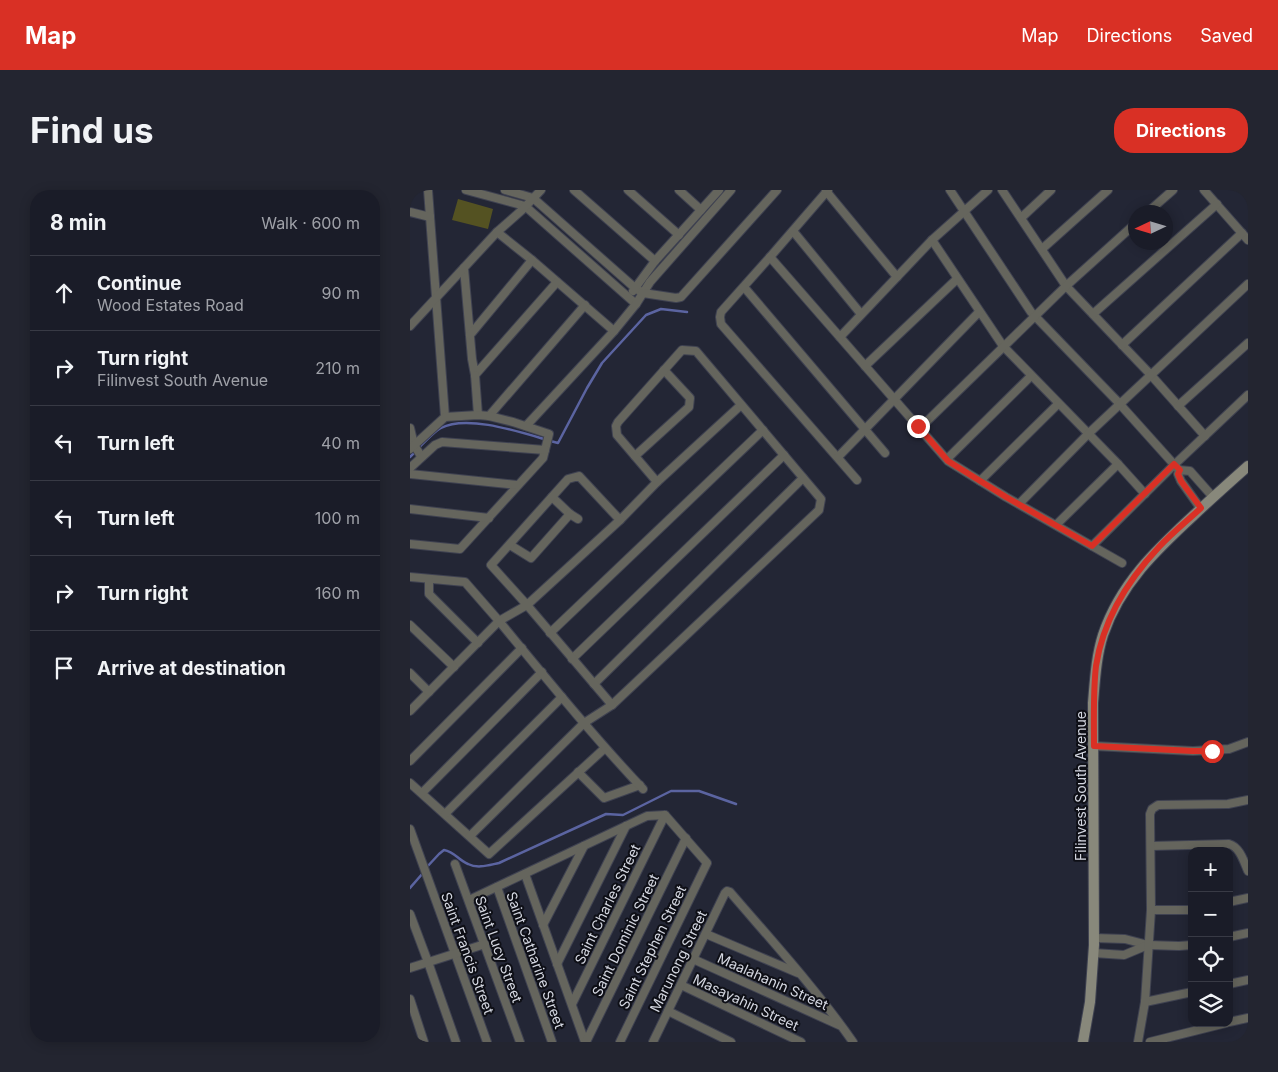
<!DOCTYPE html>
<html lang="en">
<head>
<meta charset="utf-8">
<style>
	body { margin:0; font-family:Inter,sans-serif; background:#232530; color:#f1f3f6 }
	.controls { position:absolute; right:15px; bottom:15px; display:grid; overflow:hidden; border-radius:10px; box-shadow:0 2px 12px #0003 }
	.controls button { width:45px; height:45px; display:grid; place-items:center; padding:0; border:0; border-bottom:1px solid #383a45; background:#1a1c28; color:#f1f3f6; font:25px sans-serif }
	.compass { position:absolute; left:718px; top:15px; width:45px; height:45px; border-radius:50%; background:#1a1c28; box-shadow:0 2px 12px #0003; rotate:266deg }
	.stop { position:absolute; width:15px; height:15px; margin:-11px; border:4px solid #d93025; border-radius:50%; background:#fff }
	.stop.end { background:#d93025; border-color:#fff; box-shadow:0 1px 5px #0008 }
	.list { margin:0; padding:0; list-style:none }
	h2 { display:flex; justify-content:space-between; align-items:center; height:65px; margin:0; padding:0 20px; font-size:21px }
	h2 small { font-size:16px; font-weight:400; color:#9fa1a8 }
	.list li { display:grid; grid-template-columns:32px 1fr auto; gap:15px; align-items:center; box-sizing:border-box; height:75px; padding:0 20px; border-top:1px solid #383a45 }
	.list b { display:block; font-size:19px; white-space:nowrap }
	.list p { margin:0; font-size:16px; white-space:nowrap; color:#9fa1a8 }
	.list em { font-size:16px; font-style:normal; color:#9fa1a8 }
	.icon { flex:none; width:28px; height:28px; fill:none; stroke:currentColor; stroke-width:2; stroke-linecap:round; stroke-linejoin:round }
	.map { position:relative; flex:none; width:838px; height:852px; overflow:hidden; border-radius:20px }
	header { display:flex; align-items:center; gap:30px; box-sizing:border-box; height:70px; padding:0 25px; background:#d93025; color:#fff }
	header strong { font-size:24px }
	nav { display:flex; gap:28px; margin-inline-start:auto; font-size:18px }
	.intro { display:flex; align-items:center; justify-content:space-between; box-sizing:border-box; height:120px; padding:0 30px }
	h1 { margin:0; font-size:35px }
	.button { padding:12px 22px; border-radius:20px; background:#d93025; color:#fff; font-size:18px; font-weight:700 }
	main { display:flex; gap:30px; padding:0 30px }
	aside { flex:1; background:#1a1c28; border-radius:20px; box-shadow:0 2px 12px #0003 }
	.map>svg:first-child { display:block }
</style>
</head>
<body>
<header>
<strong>Map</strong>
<nav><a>Map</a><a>Directions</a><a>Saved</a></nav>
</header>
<div class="intro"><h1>Find us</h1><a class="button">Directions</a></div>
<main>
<aside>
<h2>8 min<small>Walk · 600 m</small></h2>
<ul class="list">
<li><svg class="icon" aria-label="ahead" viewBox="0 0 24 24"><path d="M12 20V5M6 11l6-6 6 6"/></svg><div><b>Continue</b><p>Wood Estates Road</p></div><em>90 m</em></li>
<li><svg class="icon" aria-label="right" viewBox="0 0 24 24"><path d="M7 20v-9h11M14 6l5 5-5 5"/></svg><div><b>Turn right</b><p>Filinvest South Avenue</p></div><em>210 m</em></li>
<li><svg class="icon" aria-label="left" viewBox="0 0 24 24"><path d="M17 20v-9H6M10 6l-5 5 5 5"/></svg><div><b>Turn left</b></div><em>40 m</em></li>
<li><svg class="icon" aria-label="left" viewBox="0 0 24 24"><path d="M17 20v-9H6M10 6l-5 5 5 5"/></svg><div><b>Turn left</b></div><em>100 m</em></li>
<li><svg class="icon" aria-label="right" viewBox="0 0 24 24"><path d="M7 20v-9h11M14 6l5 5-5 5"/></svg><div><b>Turn right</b></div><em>160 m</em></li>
<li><svg class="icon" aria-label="arrive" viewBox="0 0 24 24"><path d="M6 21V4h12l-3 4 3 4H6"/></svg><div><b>Arrive at destination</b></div></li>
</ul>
</aside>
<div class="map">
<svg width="838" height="852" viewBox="0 0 838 852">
	<rect width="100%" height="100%" fill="#232635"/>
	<polygon fill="#545222" points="48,9 83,19 78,39 42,30"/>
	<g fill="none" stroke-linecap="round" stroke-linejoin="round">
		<g stroke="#5b64a1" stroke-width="2.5">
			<path d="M0 267C7 260 23 242 31 238 59 223 118 245 148 253L177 198 192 173 236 125 251 119 277 122"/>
			<path d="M16 678 29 664 34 660C45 662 48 670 58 674 68 679 79 675 89 673L196 624 213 625 261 601H289L326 614"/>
			<polyline points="0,698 13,683"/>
		</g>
		<defs>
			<g id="street">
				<polyline points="18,0 35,227"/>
				<polyline points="56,0 115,16 226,114"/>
				<polyline points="95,0 123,8 225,98 233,103 240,92 321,0"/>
				<polyline points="164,0 245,71"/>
				<polyline points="218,0 269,45"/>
				<polyline points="269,0 291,20"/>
				<polyline points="418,0 360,67 311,122 310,127 311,134 447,290"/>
				<polyline points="540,0 621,122 707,211 769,280"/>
				<polyline points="592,0 656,96 740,184 795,246"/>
				<polyline points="794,0 838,50"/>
				<polyline points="416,1 487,87"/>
				<polyline points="0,22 20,27"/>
				<polyline points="738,22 763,0"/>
				<polyline points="611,28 641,0"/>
				<polyline points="383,41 451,124"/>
				<polyline points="87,42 122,70 204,141 116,236"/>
				<polyline points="522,50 593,156 708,274 735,304"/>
				<polyline points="632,59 698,0"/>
				<polyline points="360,67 538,271 596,307 712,373"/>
				<polyline points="54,78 62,169 65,185 147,92"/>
				<polyline points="334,97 475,263"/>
				<polyline points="223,101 245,71 309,0"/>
				<polyline points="683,124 807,14"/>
				<polyline points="0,136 87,42 112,20 131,0"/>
				<polyline points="204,141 226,114 233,103 266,108 271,107 367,0"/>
				<polyline points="60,145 122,70"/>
				<polyline points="430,147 522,50 578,0"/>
				<polyline points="712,155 832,43"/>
				<polyline points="455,176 547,89"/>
				<polyline points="65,185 68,225"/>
				<polyline points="768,216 838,153"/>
				<polyline points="79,226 175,115"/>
				<polyline points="0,238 4,255 11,266"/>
				<polyline points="510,238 656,96 726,33"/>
				<polyline points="0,259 35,227 68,225 79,226 103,232 139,244 133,268 50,359 0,354"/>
				<polyline points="225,266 279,217 280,208 254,180"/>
				<polyline points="428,267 569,122"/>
				<polyline points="537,269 621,186"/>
				<polyline points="0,278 25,255 32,252 135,260"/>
				<polyline points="0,284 107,295"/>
				<polyline points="570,291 648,214"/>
				<polyline points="247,292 331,215"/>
				<polyline points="142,307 160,324"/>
				<polyline points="609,314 678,244 838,94"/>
				<polyline points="0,319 79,328"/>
				<polyline points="791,319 771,291 768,284 769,280 780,281 803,307"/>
				<polyline points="646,335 708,274"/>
				<polyline points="100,355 121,368 160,324 168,329"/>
				<polyline points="682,356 764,275 838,205"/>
				<polyline points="0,387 55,392 89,431 0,521"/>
				<polyline points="19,389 19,404 68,453"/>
				<polyline points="0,435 44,477"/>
				<polyline points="140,443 353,240"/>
				<polyline points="162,469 374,265"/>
				<polyline points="0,483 19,502"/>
				<polyline points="184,494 393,288"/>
				<polyline points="202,515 409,320 411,309 286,161 272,160 208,232 206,236 207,245 247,292 210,330"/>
				<polyline points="684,556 783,561 819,559 838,552"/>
				<polyline points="0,571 112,458"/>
				<polyline points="168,582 194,608 230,595"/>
				<polyline points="0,593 79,664 195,558"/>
				<polyline points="12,603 132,482"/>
				<polyline points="35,624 152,507"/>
				<polyline points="0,639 77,852"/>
				<path d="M60 646 174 533 202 515 117 415 210 330 169 286 158 289 81 375 117 415 89 431C136 488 182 545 233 599"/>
				<path d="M741 656 819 654C830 657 834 672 838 681"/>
				<polyline points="45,674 110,852"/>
				<polyline points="115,684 175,852"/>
				<polyline points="87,697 142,852"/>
				<polyline points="59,710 237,626 255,625 297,673 210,852"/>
				<polyline points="819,712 838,708"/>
				<polyline points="741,720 782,720"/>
				<polyline points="0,724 18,772 46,852"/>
				<polyline points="133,735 174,656"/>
				<polyline points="296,744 388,783"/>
				<polyline points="819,747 838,743"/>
				<polyline points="684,748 715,749 738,755 769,756 782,755"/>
				<polyline points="684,763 714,765 738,755"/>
				<polyline points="283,769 429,835"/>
				<polyline points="147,774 216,636"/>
				<polyline points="0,778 75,754"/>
				<polyline points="819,794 838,790"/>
				<polyline points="271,795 391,852"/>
				<polyline points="0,809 14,852"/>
				<polyline points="735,812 782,802"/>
				<polyline points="162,814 255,625"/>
				<polyline points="258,821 321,852"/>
				<polyline points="819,832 838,828"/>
				<polyline points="176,852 276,648"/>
				<path d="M243 852 315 703 317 701 320 702C362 751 406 799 443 852"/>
				<polyline points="728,852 735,812 741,720 740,624 742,619 748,615 818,614 838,610"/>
				<polyline points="740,852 816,833"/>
			</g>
			<path id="secondary" d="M673 852 680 812 684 755 683 513C685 490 686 467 693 445 710 394 746 360 784 325 802 308 820 292 838 276"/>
		</defs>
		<use href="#street" stroke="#3f4251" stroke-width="10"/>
		<use href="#secondary" stroke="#3f4251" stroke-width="12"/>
		<use href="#street" stroke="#65655d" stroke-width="8"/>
		<use href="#secondary" stroke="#88887b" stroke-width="10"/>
	</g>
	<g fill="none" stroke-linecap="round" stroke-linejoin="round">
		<path stroke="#d93025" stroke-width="6" d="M508 236 538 271 596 307 682 356 764 274 770 280 768 284 771 291 791 318C777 331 762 343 749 357 718 390 693 430 686 476 683 502 684 529 684 556L783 561H802"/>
	</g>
	<g text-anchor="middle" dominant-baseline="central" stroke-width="4" stroke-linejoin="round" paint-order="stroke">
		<g font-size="14" fill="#d4d7e1" stroke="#0e0f16">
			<text transform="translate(670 596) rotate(-90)">Filinvest South Avenue</text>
			<text transform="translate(197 714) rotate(-64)">Saint Charles Street</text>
			<text transform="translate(215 745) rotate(-64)">Saint Dominic Street</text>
			<text transform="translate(242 757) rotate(-64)">Saint Stephen Street</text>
			<text transform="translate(89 759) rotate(70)">Saint Lucy Street</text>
			<text transform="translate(58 763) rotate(70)">Saint Francis Street</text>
			<text transform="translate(126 770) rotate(70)">Saint Catharine Street</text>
			<text transform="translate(268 771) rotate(-64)">Marunong Street</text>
			<text transform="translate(363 791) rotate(24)">Maalahanin Street</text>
			<text transform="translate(336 812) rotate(25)">Masayahin Street</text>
		</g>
	</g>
</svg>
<div class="controls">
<button>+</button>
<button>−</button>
<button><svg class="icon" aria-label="locate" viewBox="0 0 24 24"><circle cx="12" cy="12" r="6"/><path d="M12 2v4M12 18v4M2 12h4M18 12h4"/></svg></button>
<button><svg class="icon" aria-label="layers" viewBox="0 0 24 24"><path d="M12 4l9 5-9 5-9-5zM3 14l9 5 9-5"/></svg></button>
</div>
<svg class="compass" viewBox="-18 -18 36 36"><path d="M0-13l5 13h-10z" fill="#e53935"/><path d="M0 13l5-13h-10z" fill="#9fa1a8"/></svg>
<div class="stop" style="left:802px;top:561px"></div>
<div class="stop end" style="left:508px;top:236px"></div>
</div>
</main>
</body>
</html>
